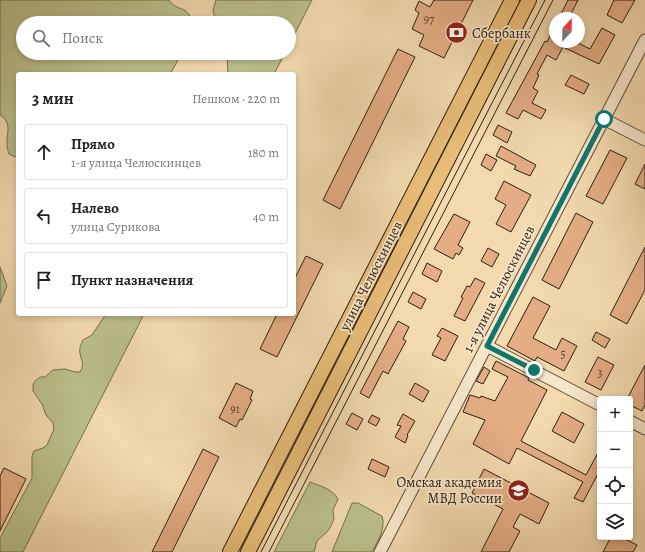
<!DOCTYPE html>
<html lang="ru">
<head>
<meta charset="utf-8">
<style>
	body { margin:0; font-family:Alegreya,serif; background:#f6f6f6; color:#202124 }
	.controls { position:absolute; right:12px; bottom:12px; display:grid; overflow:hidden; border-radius:4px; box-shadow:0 2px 6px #0003 }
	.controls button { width:36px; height:36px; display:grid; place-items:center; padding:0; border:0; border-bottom:1px solid #e0e0e0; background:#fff; color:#202124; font:20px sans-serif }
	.compass { position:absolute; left:549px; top:12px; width:36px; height:36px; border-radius:50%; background:#fff; box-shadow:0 2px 6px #0003; rotate:22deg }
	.stop { position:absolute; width:12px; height:12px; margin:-9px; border:3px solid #0f766e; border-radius:50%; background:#fff }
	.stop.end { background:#0f766e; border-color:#fff; box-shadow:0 1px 4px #0008 }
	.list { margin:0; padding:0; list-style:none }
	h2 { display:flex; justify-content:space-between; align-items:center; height:52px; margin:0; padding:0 16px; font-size:17px }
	h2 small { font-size:13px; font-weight:400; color:#757577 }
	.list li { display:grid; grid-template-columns:26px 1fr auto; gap:12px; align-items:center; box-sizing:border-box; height:56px; margin:0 8px 8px; padding:0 8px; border:1px solid #e0e0e0; border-radius:4px }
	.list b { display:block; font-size:15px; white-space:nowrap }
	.list p { margin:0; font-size:13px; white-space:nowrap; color:#757577 }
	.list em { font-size:13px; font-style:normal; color:#757577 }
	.icon { flex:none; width:22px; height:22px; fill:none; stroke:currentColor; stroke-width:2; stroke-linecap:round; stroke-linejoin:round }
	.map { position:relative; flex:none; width:645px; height:552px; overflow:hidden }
	.search { position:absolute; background:#fff; box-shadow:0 2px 6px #0003; left:16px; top:16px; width:280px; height:44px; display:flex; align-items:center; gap:10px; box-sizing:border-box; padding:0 14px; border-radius:22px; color:#757577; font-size:15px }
	.panel { position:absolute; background:#fff; box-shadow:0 2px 6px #0003; left:16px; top:72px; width:280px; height:244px; border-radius:4px }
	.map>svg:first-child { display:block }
</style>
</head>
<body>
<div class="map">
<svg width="645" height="552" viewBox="0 0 645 552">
	<rect width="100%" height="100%" fill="#f2d9ae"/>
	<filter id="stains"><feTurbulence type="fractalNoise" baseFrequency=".005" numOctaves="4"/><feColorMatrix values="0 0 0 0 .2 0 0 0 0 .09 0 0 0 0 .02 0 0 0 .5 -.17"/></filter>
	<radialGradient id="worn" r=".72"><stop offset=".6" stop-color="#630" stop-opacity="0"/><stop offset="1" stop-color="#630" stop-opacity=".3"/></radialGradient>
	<g fill="#babf8a" stroke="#73704d">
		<path d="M0 0H169C178 13 186 3 193 23H23V53H182L170 74H18V158L9 154C8 151 7 148 7 144 6 134 13 123 0 115Z"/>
		<polygon points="216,0 312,0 289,45 289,23 216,23 213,10"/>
		<polygon points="227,53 285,53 274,74 228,74"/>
		<polygon points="0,267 7,286 0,303"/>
		<path d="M106 314H144L23 552H0V538L32 478V456L34 451 43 448 47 445 54 429 53 423 46 415 42 404 33 391V385L35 381 40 377H45L53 370 65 369 75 372H80C85 364 81 361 80 353 79 349 81 344 83 340L92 335Z"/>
		<path d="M310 482C320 486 333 489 338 499L333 510 334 519 331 526 328 531 317 541 314 552H274Z"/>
		<path d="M352 503H358L382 516C386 528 378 541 372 552H332Z"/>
	</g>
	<g fill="#e4ad85" stroke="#2c2010">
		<polygon points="434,0 473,0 444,58 419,46 424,35 412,29 419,13 415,10 419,1 430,7"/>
		<polygon points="568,0 578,0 569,18 559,18"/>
		<polygon points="614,0 635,0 622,23 607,15"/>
		<polygon points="555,26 555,42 576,42 590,49 602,28 615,35 599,64 563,47 556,60 547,55 537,74 539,75 533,88 538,91 532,103 546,110 541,119 523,110 518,119 506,113 545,41 547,42"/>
		<polygon points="398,49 415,57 340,209 323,200"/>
		<polygon points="571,75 589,84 584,94 565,85"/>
		<polygon points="498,125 512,132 507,143 493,135"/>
		<polygon points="501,146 536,165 530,176 514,169 516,166 496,156"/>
		<polygon points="610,150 627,158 603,204 586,196"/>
		<polygon points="486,154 497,160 491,171 481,165"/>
		<polygon points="645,164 645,189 635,184"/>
		<polygon points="504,181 531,195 511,232 496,224 506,205 495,199"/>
		<polygon points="576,213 593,222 559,289 542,280"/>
		<polygon points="454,214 470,222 458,245 463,248 459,255 456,253 453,259 434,249"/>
		<polygon points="645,247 645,290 627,324 610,315"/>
		<polygon points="488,248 499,254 492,267 481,261"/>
		<polygon points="306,256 323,264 277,357 260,349 277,314 294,314 294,280"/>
		<polygon points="427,263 442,271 437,282 422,274"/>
		<polygon points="475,278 485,283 465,321 454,316 463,298 461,297 467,286 470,287"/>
		<polygon points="413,292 426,299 421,309 408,302"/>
		<polygon points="533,297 550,306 533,338 556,350 562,338 577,346 564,371 537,357 535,361 507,346"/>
		<polygon points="398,321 409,327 403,339 406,341 388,374 383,371 369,398 360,393"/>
		<polygon points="442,328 458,336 445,361 432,355 441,338 437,336"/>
		<polygon points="596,332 610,339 605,348 592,340"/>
		<polygon points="598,357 614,365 601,390 585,382"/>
		<polygon points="496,361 529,378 528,380 547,390 521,441 586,475 600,449 600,470 583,502 574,498 583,482 517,448 509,464 473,444 485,420 463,412 470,395 480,398 481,396 495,401 508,377 492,369"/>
		<polygon points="645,365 645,405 642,411 630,405 630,399 627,399"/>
		<polygon points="484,367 490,371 483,384 476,381"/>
		<polygon points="236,383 253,391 250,399 252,400 242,420 240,419 236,427 219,418"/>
		<polygon points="415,383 429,391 423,402 409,394"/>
		<polygon points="562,412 584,424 574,443 552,431"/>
		<polygon points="352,413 363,419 357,430 346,424"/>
		<polygon points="403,414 415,421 407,435 408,436 405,443 395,437 401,426 397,425"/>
		<polygon points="372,415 380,419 376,426 368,422"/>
		<polygon points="203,449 219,457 172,552 152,552"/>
		<polygon points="372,459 389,467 385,477 368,469"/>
		<polygon points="4,468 26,479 0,531 0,476"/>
		<polygon points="484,469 549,503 539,524 520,514 513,527 520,531 509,552 481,552 503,509 472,493"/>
		<polygon points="611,537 621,537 637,545 633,552 603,552"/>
	</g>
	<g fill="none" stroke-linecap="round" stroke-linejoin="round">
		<defs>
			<g id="minor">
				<polyline points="604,119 645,140"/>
				<polyline points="487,346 600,405"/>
				<polyline points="630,421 645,429"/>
				<polyline points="380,552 645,40"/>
			</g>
			<g id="major">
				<polyline points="230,552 512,0"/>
				<polyline points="248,552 529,0"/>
			</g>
		</defs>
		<use href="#minor" stroke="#5e4e38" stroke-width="13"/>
		<use href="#major" stroke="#2c2010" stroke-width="16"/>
		<use href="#minor" stroke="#f7e6ca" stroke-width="11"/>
		<use href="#major" stroke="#e9bc77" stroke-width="14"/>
		<g stroke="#2c2010" stroke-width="1">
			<polyline points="261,552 545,0"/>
			<polyline points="269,552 553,0"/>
		</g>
	</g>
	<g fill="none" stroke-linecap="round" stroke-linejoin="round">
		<polyline stroke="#0f766e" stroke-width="5" points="534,370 487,346 604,119"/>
	</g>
	<defs>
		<symbol id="bank-disc" viewBox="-11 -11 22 22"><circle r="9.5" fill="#8f2418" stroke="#f7e6ca"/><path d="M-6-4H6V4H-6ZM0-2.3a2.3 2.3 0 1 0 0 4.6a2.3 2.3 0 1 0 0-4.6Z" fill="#fff"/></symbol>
		<symbol id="university-disc" viewBox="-11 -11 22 22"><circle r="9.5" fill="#8f2418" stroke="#f7e6ca"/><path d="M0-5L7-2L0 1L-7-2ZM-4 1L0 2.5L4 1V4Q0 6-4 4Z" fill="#fff"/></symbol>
	</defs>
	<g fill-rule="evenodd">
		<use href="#bank-disc" x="444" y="20" width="25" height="25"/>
		<use href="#university-disc" x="506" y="478" width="25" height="25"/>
	</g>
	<g text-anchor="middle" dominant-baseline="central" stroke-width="3.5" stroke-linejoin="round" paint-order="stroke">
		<g font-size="12" fill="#5a432d">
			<text x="429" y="19">97</text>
			<text x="563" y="354">5</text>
			<text x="600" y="373">3</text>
			<text x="235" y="409">91</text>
		</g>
		<g font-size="14" fill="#2c2010" stroke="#f7e6ca" text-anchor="start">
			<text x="472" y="33">Сбербанк</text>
			<text x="502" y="482" text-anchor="end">Омская академия<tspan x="502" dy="16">МВД России</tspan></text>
		</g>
		<g font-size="14" fill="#2c2010" stroke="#f7e6ca">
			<text transform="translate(371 276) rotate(-63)">улица Челюскинцев</text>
			<text transform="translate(499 289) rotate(-63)">1-я улица Челюскинцев</text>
		</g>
	</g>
	<rect width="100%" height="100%" filter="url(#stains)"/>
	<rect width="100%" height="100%" fill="url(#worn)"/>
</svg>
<div class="controls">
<button>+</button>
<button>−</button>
<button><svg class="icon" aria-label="locate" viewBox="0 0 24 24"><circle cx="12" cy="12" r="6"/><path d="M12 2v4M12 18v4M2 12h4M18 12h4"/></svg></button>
<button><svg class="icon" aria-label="layers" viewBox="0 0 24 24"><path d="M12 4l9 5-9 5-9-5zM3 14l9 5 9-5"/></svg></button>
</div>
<svg class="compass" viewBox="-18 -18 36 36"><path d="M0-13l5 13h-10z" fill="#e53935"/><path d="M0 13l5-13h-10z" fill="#757577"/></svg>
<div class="stop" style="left:604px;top:119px"></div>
<div class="stop end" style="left:534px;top:370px"></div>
<div class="search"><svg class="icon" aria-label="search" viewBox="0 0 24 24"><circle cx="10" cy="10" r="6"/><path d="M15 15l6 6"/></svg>Поиск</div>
<section class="panel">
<h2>3 мин<small>Пешком · 220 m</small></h2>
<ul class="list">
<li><svg class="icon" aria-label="ahead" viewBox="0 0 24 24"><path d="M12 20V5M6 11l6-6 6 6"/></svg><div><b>Прямо</b><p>1-я улица Челюскинцев</p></div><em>180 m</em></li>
<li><svg class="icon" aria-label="left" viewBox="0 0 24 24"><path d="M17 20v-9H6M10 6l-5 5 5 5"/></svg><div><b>Налево</b><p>улица Сурикова</p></div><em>40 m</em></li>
<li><svg class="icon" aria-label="arrive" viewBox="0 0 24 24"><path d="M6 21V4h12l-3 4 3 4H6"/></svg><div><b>Пункт назначения</b></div></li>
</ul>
</section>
</div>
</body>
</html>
